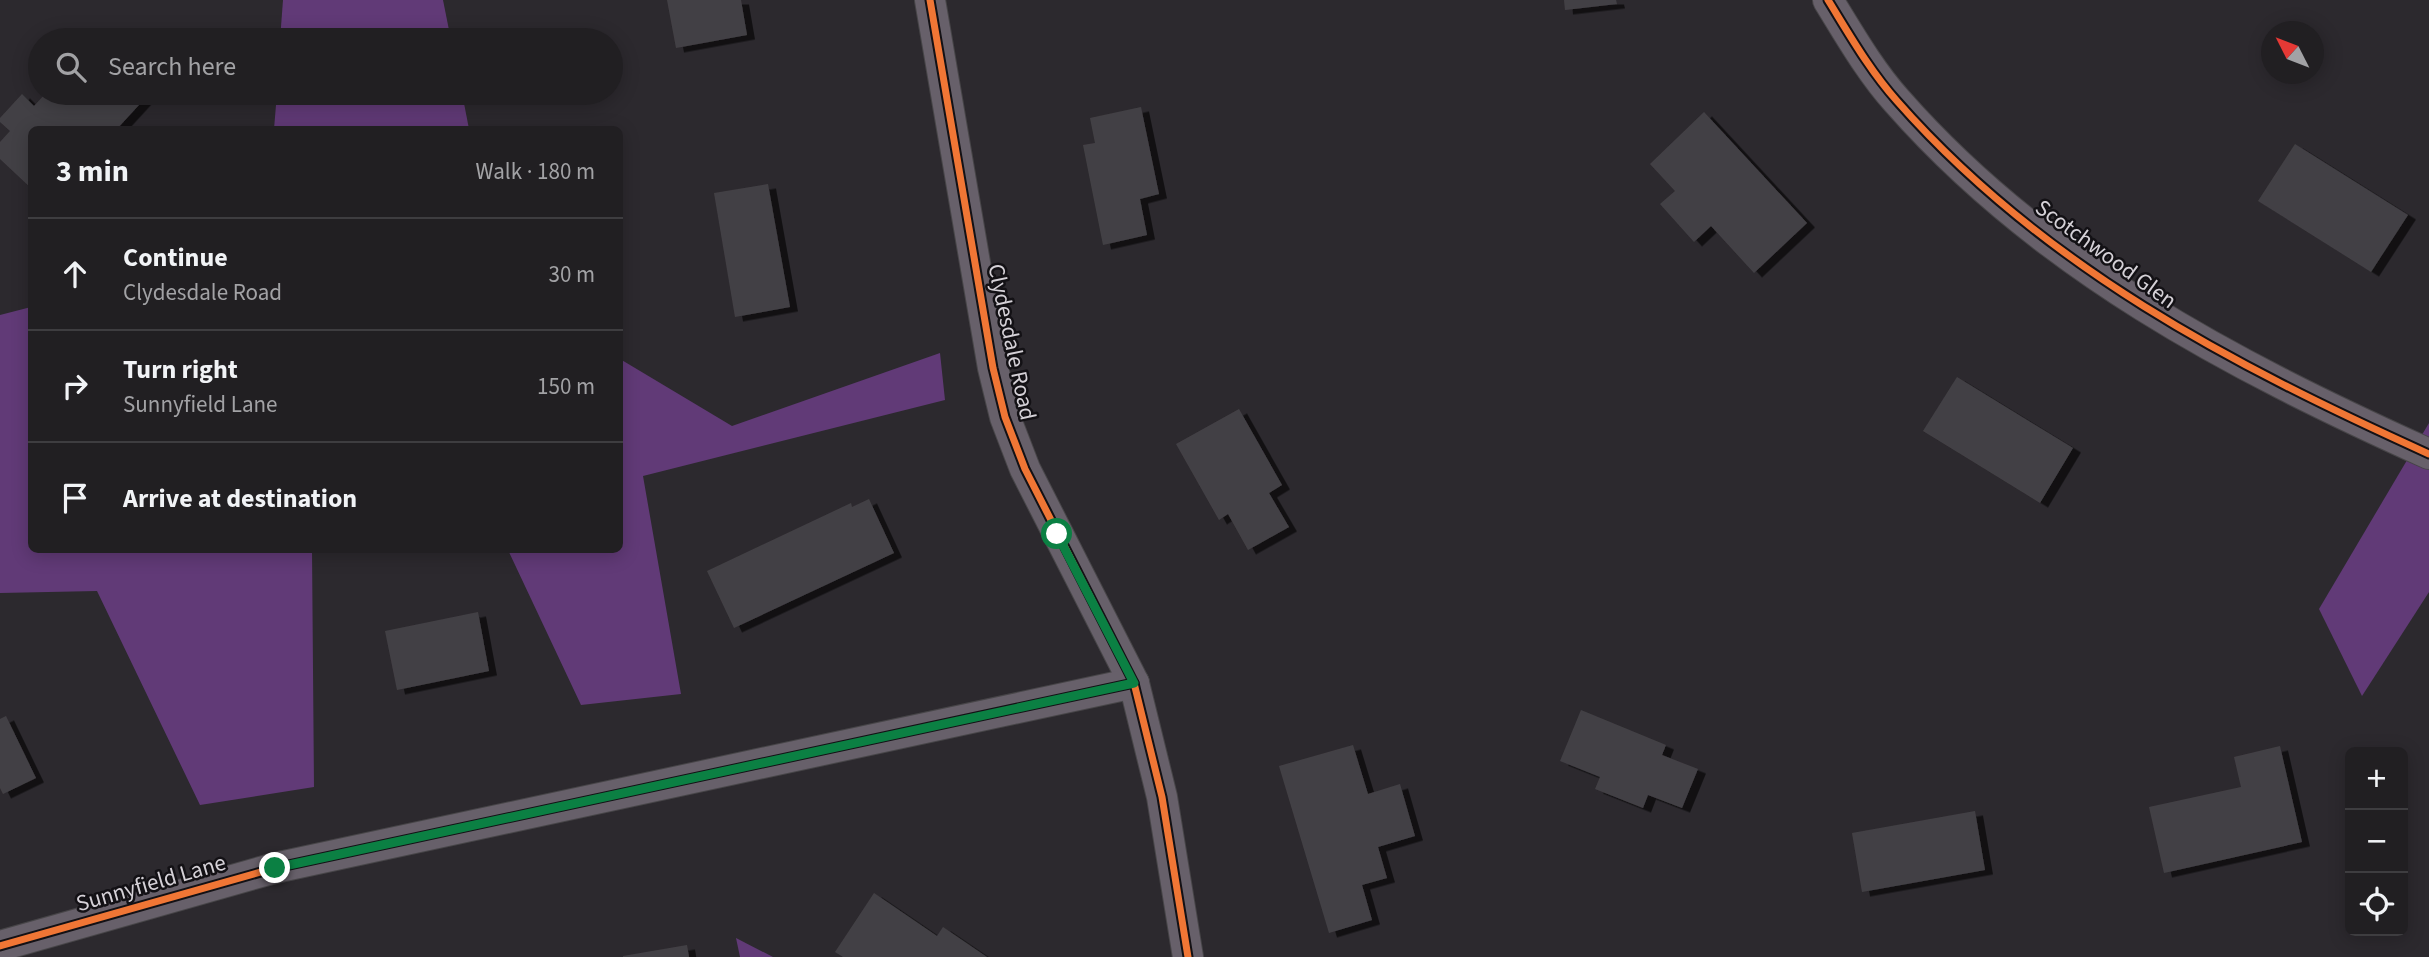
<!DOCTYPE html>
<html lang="en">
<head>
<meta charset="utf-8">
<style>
	body { margin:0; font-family:"Source Sans 3",sans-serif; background:#29272a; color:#f1f3f6 }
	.controls { position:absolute; right:21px; bottom:21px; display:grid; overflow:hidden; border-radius:10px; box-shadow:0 4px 18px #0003 }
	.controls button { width:63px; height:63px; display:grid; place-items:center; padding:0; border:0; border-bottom:2px solid #3e3d40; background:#211f22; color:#f1f3f6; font:35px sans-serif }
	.compass { position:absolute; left:2261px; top:21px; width:63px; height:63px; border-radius:50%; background:#211f22; box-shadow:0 4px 18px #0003; rotate:312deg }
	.stop { position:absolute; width:21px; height:21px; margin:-16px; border:5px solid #0b8043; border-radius:50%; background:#fff }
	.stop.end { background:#0b8043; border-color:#fff; box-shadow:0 2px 7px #0008 }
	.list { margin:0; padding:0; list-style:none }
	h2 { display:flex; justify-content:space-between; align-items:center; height:91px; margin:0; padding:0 28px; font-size:30px }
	h2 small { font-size:23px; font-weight:400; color:#a2a2a5 }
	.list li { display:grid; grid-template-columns:46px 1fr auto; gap:21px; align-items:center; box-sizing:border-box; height:112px; padding:0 28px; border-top:2px solid #3e3d40 }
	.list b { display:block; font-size:26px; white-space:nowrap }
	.list p { margin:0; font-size:23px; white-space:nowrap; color:#a2a2a5 }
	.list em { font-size:23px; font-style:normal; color:#a2a2a5 }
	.icon { flex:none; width:38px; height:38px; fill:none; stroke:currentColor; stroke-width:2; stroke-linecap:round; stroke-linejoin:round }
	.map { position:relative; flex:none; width:2429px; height:957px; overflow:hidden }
	.search { position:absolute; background:#211f22; box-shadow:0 4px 18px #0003; left:28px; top:28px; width:595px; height:77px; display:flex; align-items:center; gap:18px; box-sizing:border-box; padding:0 24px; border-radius:38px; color:#a2a2a5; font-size:26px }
	.panel { position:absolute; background:#211f22; box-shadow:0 4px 18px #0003; left:28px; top:126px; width:595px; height:427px; border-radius:10px }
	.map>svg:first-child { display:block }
</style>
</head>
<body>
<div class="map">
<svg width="2429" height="957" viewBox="0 0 2429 957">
	<defs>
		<filter id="shadow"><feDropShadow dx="8" dy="4.5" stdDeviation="0" flood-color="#0009"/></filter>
	</defs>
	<rect width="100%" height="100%" fill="#2c292e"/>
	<g fill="#613a77">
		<polygon points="283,0 443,0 451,40 280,40"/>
		<polygon points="277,93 462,93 469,129 274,129"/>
		<polygon points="31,307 32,550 312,550 314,787 200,805 97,591 0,593 0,315"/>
		<polygon points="940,353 945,400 643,476 681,694 581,705 508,550 620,550 620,359 732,426"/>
		<polygon points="2429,423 2429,592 2362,696 2319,609"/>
		<polygon points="736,938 773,957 740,957"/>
	</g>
	<g fill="#434045" filter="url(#shadow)">
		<polygon points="667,0 741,0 747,35 676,48"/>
		<polygon points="1564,0 1616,0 1617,4 1565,10"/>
		<polygon points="46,93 150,93 116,130 32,130 32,189 0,159 0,142 10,131 0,122 0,118 22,94 34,106"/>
		<polygon points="1141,107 1159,194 1140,199 1147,235 1103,245 1083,145 1095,143 1090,118"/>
		<polygon points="1704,112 1807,223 1754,273 1711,226 1694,242 1660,204 1675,191 1650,164"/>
		<polygon points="2295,144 2408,215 2371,272 2258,201"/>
		<polygon points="768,184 790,307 735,317 714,193"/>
		<polygon points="1957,377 2073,448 2040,503 1923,431"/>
		<polygon points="1239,409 1282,485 1269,493 1289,527 1248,550 1228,514 1219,520 1176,444"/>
		<polygon points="869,499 894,553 734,628 707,571 851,503 852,507"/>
		<polygon points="478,612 489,671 397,690 385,631"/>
		<polygon points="1581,710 1666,745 1662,755 1698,769 1682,808 1648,795 1643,808 1595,789 1600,777 1560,761"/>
		<polygon points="6,716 36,778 3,794 0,788 0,719"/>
		<polygon points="1353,745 1368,794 1400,784 1415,836 1378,847 1387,878 1362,885 1372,920 1329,933 1279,766"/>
		<polygon points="2280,746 2302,842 2164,873 2149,807 2241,787 2234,757"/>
		<polygon points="1975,811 1985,870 1862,892 1852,833"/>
		<polygon points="874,893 937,936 943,927 987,957 843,957 835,952"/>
		<polygon points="687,945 689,957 623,957 623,956"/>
	</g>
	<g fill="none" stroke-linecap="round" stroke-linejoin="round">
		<defs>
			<g id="minor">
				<polyline points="930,0 993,368 1005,417 1025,469 1134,683 1162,797 1188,957"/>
				<path d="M1828 0C1849 34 1870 71 1897 101 2042 266 2232 365 2429 454"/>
				<polyline points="0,946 275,868 1134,683"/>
			</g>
		</defs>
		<use href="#minor" stroke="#474548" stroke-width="32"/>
		<use href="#minor" stroke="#67606a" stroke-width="30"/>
		<defs>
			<g id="cycleway">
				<polyline points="930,0 993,368 1005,417 1025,469 1134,683 1162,797 1188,957"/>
				<path d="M1828 0C1849 34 1870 71 1897 101 2042 266 2232 365 2429 454"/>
				<polyline points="0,946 275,868 1134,683"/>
			</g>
		</defs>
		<use href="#cycleway" stroke="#131115" stroke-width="11"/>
		<use href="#cycleway" stroke="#f07635" stroke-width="7"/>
	</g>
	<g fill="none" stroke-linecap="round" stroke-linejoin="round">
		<polyline stroke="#0b8043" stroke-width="9" points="275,868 1134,683 1057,534"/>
	</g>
	<g text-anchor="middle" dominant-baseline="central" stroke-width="5" stroke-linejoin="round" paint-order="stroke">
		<g font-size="23" fill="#d5d1d7" stroke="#131115">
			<text transform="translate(2106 254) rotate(36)">Scotchwood Glen</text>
			<text transform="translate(1012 342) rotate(78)">Clydesdale Road</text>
			<text transform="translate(151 883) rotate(-16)">Sunnyfield Lane</text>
		</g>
	</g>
</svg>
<div class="controls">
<button>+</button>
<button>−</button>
<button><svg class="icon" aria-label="locate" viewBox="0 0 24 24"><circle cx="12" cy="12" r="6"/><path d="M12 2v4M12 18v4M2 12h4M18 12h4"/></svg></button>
</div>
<svg class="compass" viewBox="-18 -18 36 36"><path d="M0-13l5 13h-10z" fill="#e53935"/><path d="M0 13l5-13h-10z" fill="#a2a2a5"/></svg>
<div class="stop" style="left:1057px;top:534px"></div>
<div class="stop end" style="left:275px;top:868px"></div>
<div class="search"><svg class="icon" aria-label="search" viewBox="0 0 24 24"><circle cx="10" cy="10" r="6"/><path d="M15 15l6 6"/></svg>Search here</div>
<section class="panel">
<h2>3 min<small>Walk · 180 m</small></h2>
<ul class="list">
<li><svg class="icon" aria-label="ahead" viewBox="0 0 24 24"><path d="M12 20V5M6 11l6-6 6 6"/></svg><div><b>Continue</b><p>Clydesdale Road</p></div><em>30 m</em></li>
<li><svg class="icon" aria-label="right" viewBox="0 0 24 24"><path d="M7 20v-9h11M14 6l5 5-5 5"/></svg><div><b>Turn right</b><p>Sunnyfield Lane</p></div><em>150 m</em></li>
<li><svg class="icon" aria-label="arrive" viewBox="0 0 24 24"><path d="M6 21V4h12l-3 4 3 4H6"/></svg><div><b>Arrive at destination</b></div></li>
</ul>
</section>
</div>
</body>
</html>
